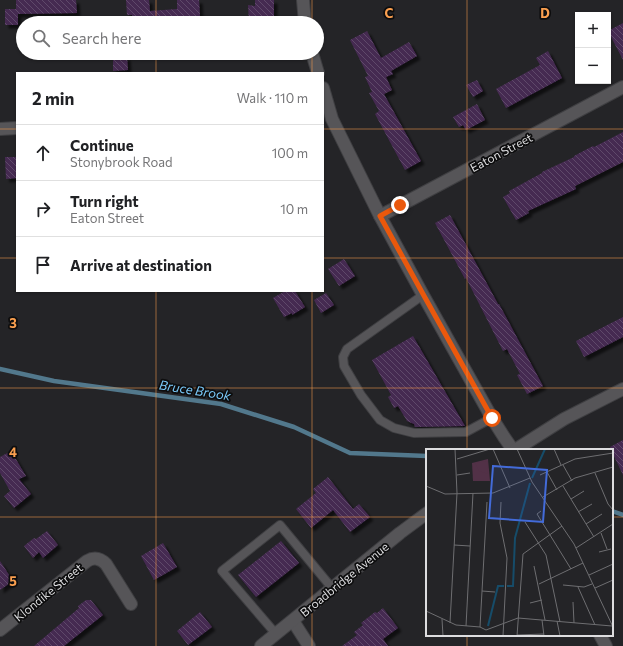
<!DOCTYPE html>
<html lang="en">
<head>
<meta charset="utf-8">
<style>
	body { margin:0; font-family:Commissioner,sans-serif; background:#f6f6f6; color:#202124 }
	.controls { position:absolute; right:12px; top:12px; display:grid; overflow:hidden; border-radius:0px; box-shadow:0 1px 3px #0004 }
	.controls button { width:36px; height:36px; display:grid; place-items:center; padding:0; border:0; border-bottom:1px solid #e0e0e0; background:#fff; color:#202124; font:20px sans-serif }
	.stop { position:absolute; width:12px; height:12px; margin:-9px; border:3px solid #ea580c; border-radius:50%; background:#fff }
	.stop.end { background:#ea580c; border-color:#fff; box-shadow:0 1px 4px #0008 }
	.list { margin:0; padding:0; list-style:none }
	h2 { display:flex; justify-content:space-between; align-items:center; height:52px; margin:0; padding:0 16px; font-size:17px }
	h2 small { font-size:13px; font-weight:400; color:#757577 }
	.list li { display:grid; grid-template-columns:26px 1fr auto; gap:12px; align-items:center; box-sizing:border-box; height:56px; padding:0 16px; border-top:1px solid #e0e0e0 }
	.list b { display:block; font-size:15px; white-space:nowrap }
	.list p { margin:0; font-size:13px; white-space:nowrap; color:#757577 }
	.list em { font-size:13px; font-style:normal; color:#757577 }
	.icon { flex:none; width:22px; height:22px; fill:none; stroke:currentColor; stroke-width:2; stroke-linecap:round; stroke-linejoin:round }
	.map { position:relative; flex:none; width:623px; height:646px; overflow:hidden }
	.search { position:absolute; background:#fff; box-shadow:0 1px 3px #0004; left:16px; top:16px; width:308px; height:44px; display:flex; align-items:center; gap:10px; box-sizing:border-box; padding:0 14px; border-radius:22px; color:#757577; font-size:15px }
	.panel { position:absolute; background:#fff; box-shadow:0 1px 3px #0004; left:16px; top:72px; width:308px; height:220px; border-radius:0px }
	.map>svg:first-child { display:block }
</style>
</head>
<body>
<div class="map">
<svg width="623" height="646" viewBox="0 0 623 646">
	<defs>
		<pattern id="building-back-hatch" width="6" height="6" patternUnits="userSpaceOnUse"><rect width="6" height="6" fill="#452a51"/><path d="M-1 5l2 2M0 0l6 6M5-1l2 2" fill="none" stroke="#5f486a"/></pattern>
		<filter id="shadow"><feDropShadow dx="3.5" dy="3.5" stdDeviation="1" flood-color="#0009"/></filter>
	</defs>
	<rect width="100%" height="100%" fill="#242427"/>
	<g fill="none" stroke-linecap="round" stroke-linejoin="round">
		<g stroke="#52788c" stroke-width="4.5">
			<polyline points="0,369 54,381 221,404 294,427 350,453 427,456"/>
			<polyline points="612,511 623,515"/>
		</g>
	</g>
	<g fill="url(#building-back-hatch)" filter="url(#shadow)">
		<polygon points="16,0 76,0 77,13 18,14 18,25 5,25 5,9 16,9"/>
		<polygon points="126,0 149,0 150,11 177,9 177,0 199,0 200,16 180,17 180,23 132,23 132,15 127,15"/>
		<polygon points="255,0 274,0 274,23 249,23 248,5 255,6"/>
		<polygon points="623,23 623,60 608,31"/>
		<polygon points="367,31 381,58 409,42 417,56 391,71 393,74 386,77 392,90 384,94 421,161 405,170 375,114 379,111 369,93 372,92 365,77 368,76 350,40"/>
		<polygon points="548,51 562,78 506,108 496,89 540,65 536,58"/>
		<polygon points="113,57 127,57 128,70 113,71"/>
		<polygon points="477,80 483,91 473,97 466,85"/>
		<polygon points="477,104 485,120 466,130 463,125 459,127 453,117"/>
		<polygon points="623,132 623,162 575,186 576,189 528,211 529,213 516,220 503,197 510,193 509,191 542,173 542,172 574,157 574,156 593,146 594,147"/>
		<polygon points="5,157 17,157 17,178 6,179"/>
		<polygon points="450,215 498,304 499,304 543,386 527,394 517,375 520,374 507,349 503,351 466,278 465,279 435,223"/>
		<polygon points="344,259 355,276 339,286 328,269"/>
		<polygon points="285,291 295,291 305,307 292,315 292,313 284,317 273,298"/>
		<polygon points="326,293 334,305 321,313 314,300"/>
		<polygon points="623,317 623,337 584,357 576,341"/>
		<polygon points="413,336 465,426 415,427 414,424 407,421 398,406 394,408 388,397 391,395 372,360"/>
		<polygon points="623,440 623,475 612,452 612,450 611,450 610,447"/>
		<polygon points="11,451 26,476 19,479 31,494 14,508 4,496 10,491 0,473 0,457"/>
		<polygon points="328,477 353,509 359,504 370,517 350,532 333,510 311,528 296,509 316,493 313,489"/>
		<polygon points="47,531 58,545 43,558 39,552 33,558 24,546 34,538 36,539"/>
		<polygon points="281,541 299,563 256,597 238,575"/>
		<polygon points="163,543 177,567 154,580 141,556"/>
		<polygon points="0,561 13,581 0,590"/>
		<polygon points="86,600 91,600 103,615 64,646 34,646 79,608 78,606"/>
		<polygon points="383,608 398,628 383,639 388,646 342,646 357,635 354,632 363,625 361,623 375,612 377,613"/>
		<polygon points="200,612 212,627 188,645 177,631"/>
	</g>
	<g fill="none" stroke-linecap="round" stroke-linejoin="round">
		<defs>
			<g id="lane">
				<polyline points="423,295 347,349 343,357 344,366 361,395 380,420 394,428 414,433 466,432 492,418"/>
				<polyline points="276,634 222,571 280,525 332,588"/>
			</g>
			<g id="street">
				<polyline points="303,0 305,23"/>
				<polyline points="312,53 318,73"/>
				<polyline points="323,88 332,119 380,216 423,295 492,418 504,437 513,450"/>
				<polyline points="0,129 17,128"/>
				<polyline points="380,216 623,87"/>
				<polyline points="293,621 309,646"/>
				<path d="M0 630 87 561C94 557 100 558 106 564L131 604"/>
				<polyline points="600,635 606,646"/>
			</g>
			<g id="secondary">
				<polyline points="515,450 564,419 623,389"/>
				<polyline points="261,646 400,533 427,513"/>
			</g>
		</defs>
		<use href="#lane" stroke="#3f3f42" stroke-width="10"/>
		<use href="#street" stroke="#3f3f42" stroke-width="14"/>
		<use href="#secondary" stroke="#3f3f42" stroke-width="14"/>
		<use href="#lane" stroke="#565558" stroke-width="8"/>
		<use href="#street" stroke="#565558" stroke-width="12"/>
		<use href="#secondary" stroke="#565558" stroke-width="12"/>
	</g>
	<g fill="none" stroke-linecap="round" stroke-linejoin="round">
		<polyline stroke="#ea580c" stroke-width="5" points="400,205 380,216 423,294 492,418"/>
	</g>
	<path fill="none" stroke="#fa9f4f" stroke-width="1" stroke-opacity="0.55" d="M156 0V23M312 0V23M467 0V450M156 53V73M312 53V73M0 129H17M323 129H623M0 258H17M323 258H623M156 291V646M312 291V646M0 388H623M0 517H427M612 517H623M467 635V646"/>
	<g text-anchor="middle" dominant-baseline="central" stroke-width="3.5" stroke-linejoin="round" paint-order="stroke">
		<g font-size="12" fill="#dddddf" stroke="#0d0d0e">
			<text transform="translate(501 152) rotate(-28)">Eaton Street</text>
			<text transform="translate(344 579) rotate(-39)">Broadbridge Avenue</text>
			<text transform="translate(48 592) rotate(-39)">Klondike Street</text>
		</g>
		<g font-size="13" font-style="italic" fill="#7ac9f9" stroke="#0d0d0e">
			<text transform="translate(195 390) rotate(9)">Bruce Brook</text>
		</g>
	</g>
	<g transform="translate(426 449)">
		<rect width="187" height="187" fill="#242427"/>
		<path d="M62 10 64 32H47L46 14Z" fill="#523147"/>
		<path d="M61 12 62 25 53 22 49 14Z" fill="#523147"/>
		<path fill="none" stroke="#164c69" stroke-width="2" d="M106 29 119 0M81 137H87L89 89 104 34M62 177 72 137H78"/>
		<path fill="none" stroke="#6e6e71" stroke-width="1" d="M67 0 84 39M91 0 106 33 148 95 187 178M128 0 135 16M31 10 64 0M137 16 146 32M121 23 131 41M169 24 182 55 187 61M31 26 44 24M114 26 149 10 187 4M0 37 19 45 67 44 104 29M137 37 168 88M117 48 149 29 187 18M145 50 158 42M75 53 74 74 81 109 77 187M115 62 111 65 145 120M152 63 166 55M99 73 120 106 134 173M160 75 176 65M175 84 181 100M28 96 44 97M150 99 187 75M173 103 185 100M108 117 119 171M163 126 187 115M113 135 157 114M137 136 158 138 166 135M152 138 169 176M169 139 187 131M56 142 69 143M147 153 148 174M104 154 116 151M0 162 30 176 54 178 60 181 92 169 186 177M16 170 17 187M116 171 118 187M131 172 134 187M24 174 31 44 29 0M40 177 47 44M54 178 61 53M91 186 118 185M91 187 97 105 136 77"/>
		<path fill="#436bd9" fill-opacity="0.15" stroke="#436bd9" stroke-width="2" d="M67 17 121 21 117 73 63 69Z"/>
		<rect width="187" height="187" fill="none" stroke="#dddddf" stroke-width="2"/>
	</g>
	<g font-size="13" text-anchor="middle" font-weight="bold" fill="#fa9f4f" stroke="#0d0d0e" stroke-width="3.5" stroke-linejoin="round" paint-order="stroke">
		<text x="389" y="18">C</text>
		<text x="545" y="18">D</text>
		<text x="13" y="328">3</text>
		<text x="13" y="457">4</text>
		<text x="13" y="586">5</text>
	</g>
</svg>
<div class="controls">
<button>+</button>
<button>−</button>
</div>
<div class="stop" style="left:492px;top:418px"></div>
<div class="stop end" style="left:400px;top:205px"></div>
<div class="search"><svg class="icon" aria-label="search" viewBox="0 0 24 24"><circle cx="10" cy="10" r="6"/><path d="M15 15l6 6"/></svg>Search here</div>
<section class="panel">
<h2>2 min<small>Walk · 110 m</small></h2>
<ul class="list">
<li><svg class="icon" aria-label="ahead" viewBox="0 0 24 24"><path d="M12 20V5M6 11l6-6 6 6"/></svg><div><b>Continue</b><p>Stonybrook Road</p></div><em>100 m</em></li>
<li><svg class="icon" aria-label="right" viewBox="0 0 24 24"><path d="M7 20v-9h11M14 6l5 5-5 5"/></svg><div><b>Turn right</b><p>Eaton Street</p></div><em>10 m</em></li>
<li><svg class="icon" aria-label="arrive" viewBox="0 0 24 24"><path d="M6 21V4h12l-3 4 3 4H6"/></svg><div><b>Arrive at destination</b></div></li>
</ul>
</section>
</div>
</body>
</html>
